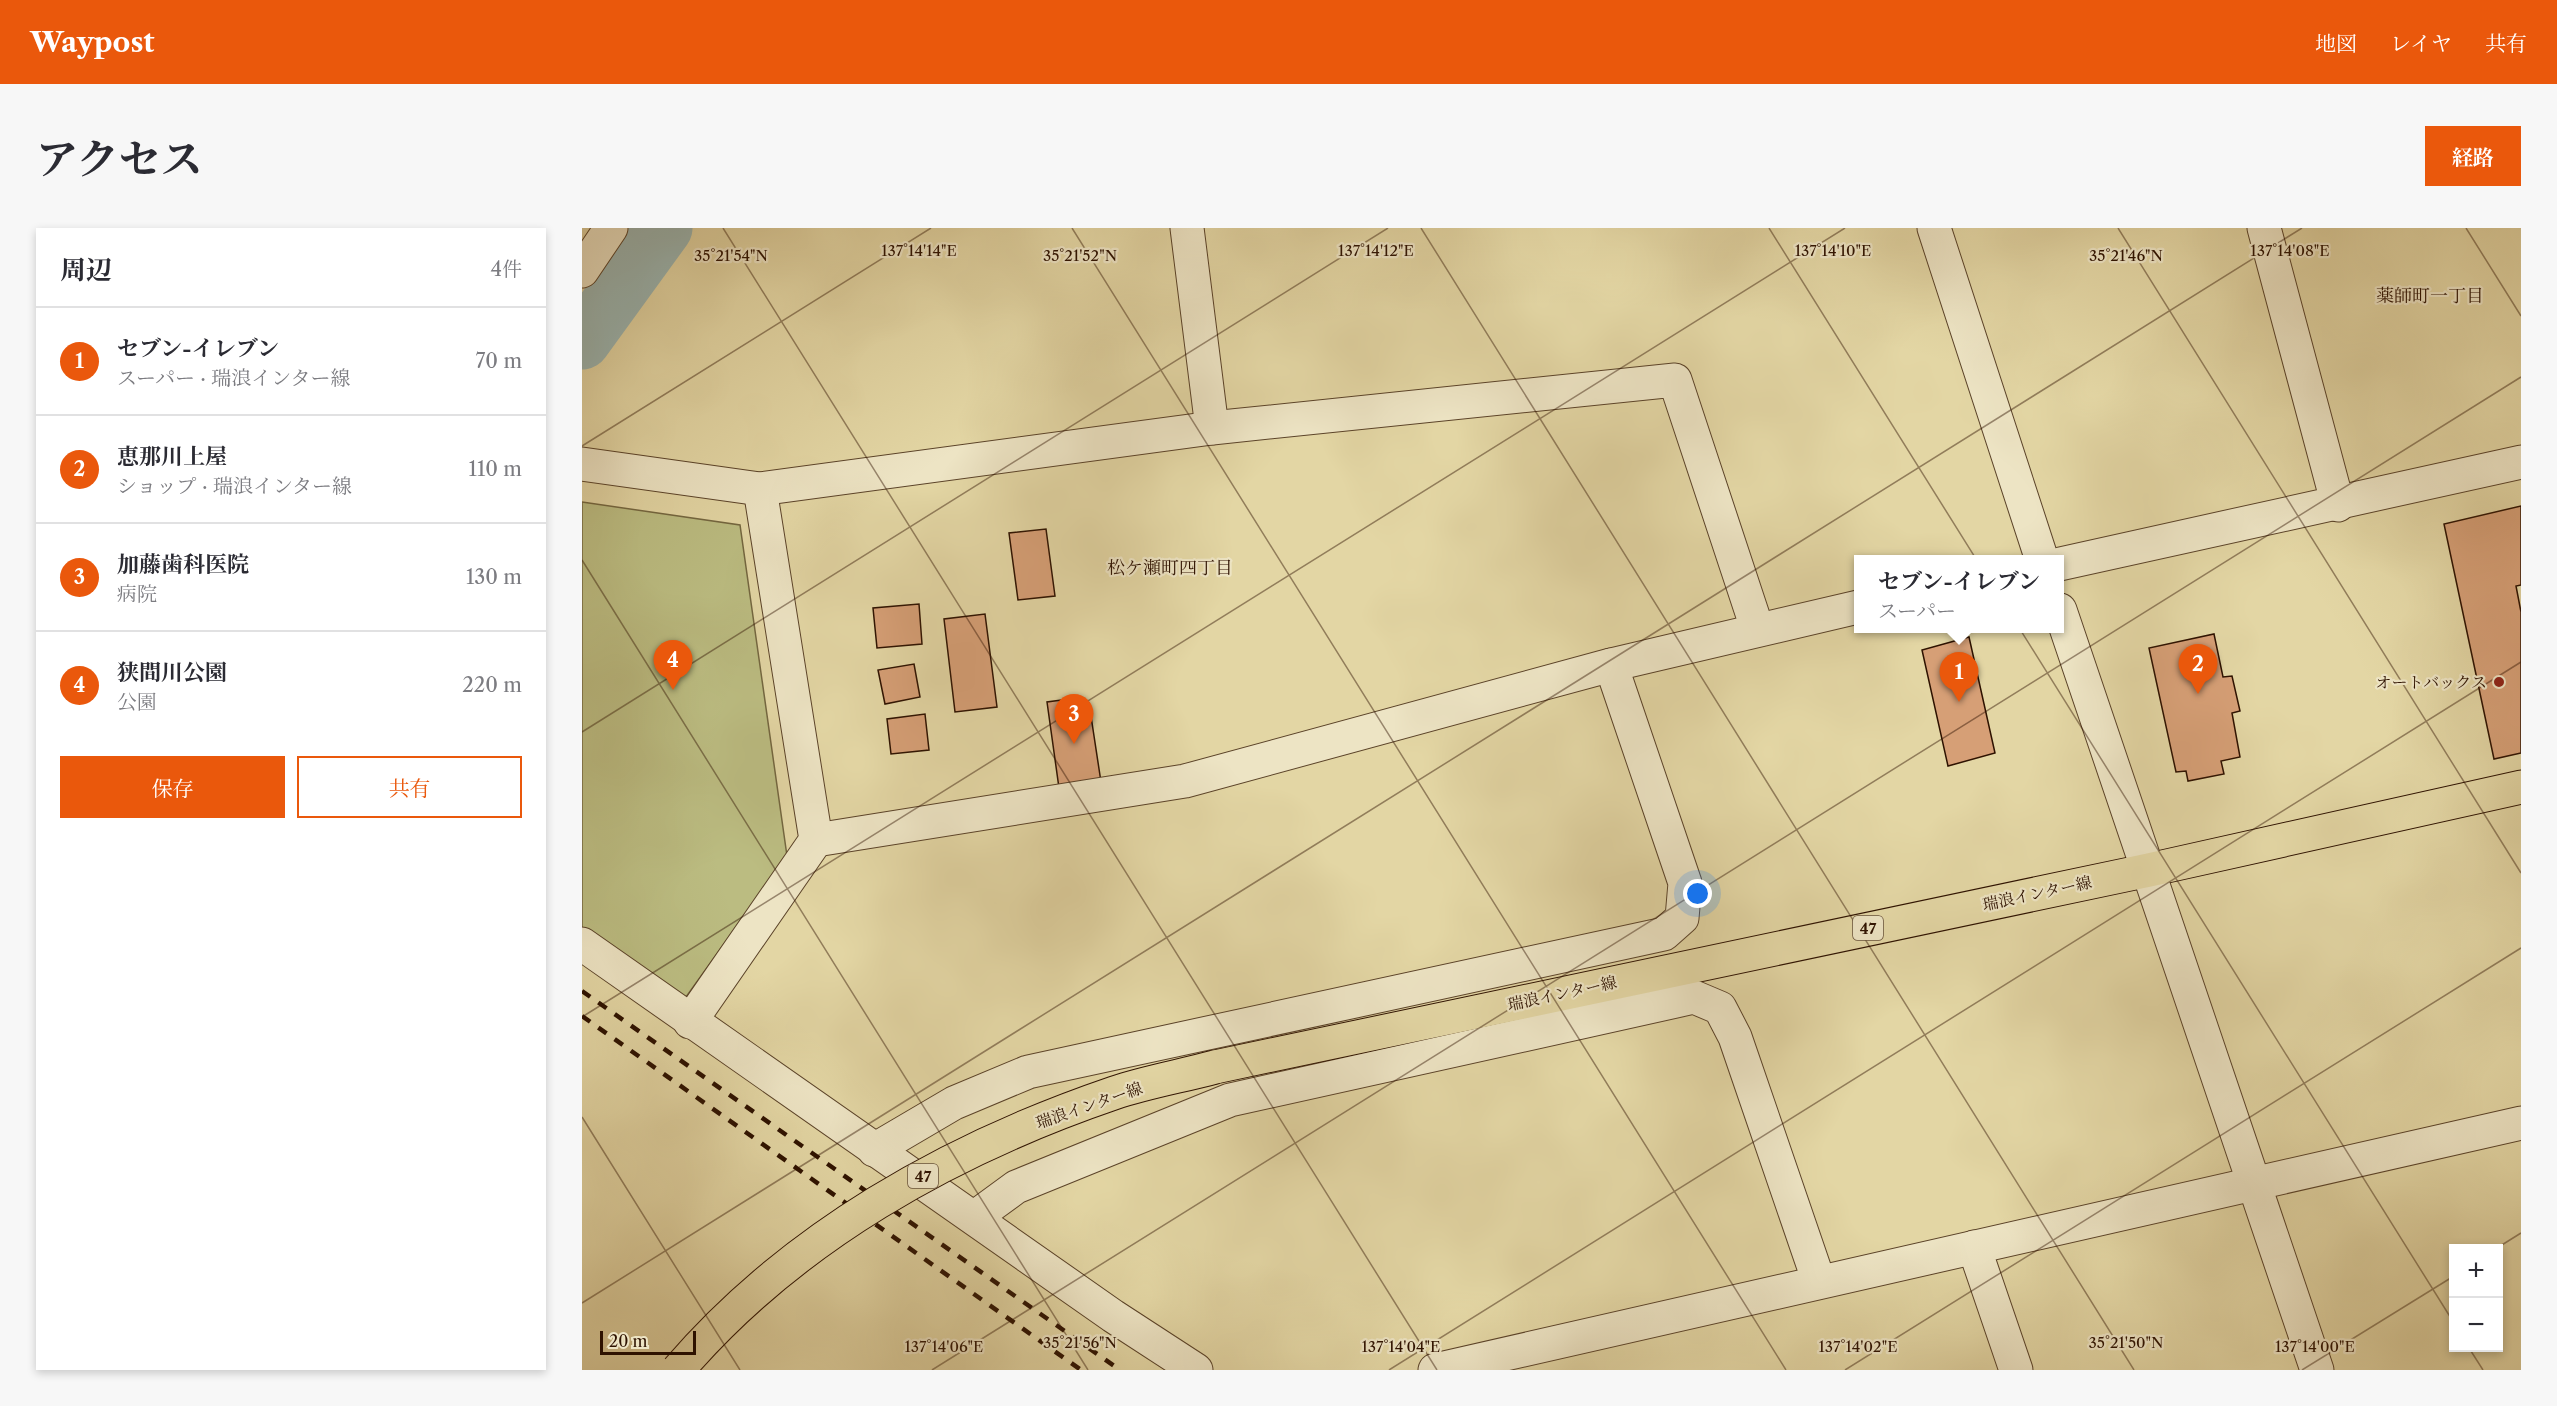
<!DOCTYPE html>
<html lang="ja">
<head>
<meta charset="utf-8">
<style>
	body { margin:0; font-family:"Libre Caslon Text","Noto Serif JP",serif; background:#f7f7f7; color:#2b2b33 }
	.controls { position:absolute; right:18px; bottom:18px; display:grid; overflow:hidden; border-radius:0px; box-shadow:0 3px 9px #0003 }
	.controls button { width:54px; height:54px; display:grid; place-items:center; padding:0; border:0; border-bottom:2px solid #e1e1e2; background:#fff; color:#2b2b33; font:30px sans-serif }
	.scale { position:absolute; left:18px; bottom:15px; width:96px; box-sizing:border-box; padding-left:6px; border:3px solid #2e1200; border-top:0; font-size:16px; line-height:21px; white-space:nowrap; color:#2e1200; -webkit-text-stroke:4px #ede4c4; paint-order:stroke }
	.you { position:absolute; left:1116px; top:666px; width:21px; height:21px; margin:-15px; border:4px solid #fff; border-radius:50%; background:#1a73e8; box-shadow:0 0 0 9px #1a73e833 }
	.badge { display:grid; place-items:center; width:39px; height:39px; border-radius:50%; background:#ea580c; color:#fff; font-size:20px; font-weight:700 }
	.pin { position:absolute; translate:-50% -50px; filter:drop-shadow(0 2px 3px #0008) }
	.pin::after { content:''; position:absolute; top:32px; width:21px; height:18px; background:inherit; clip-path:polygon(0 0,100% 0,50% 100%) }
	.popup { position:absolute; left:1272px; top:327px; width:210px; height:78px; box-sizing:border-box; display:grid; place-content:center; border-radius:0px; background:#fff; filter:drop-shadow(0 2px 4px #0005); font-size:20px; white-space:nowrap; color:#7c7c81 }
	.popup b { font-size:22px; color:#2b2b33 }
	.popup::after { content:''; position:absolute; left:50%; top:100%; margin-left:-12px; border:12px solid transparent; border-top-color:#fff }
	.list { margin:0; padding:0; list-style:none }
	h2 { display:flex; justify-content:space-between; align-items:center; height:78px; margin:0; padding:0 24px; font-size:26px }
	h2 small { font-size:20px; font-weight:400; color:#7c7c81 }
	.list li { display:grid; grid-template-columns:39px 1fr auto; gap:18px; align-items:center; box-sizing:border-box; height:108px; padding:0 24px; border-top:2px solid #e1e1e2 }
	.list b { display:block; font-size:22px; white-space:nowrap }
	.list p { margin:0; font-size:20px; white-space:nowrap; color:#7c7c81 }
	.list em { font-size:20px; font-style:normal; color:#7c7c81 }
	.actions { display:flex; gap:12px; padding:18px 24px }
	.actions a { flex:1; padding:14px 0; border:2px solid #ea580c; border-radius:0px; text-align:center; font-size:21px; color:#ea580c }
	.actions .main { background:#ea580c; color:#fff }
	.map { position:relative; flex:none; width:1939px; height:1142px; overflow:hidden; border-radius:0px }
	header { display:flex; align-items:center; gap:36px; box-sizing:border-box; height:84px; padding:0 30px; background:#ea580c; color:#fff }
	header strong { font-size:28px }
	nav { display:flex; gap:33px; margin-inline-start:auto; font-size:21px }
	.intro { display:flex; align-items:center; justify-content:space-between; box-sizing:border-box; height:144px; padding:0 36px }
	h1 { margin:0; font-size:42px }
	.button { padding:15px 27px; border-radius:0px; background:#ea580c; color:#fff; font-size:21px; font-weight:700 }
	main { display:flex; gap:36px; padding:0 36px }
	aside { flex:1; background:#fff; border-radius:0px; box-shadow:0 3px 9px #0003 }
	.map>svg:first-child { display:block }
</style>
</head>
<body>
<header>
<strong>Waypost</strong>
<nav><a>地図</a><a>レイヤ</a><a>共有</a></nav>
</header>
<div class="intro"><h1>アクセス</h1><a class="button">経路</a></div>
<main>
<aside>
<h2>周辺<small>4件</small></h2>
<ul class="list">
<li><span class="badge">1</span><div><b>セブン-イレブン</b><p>スーパー · 瑞浪インター線</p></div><em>70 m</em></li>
<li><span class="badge">2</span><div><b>恵那川上屋</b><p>ショップ · 瑞浪インター線</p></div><em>110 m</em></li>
<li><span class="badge">3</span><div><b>加藤歯科医院</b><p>病院</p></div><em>130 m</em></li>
<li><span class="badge">4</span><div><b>狭間川公園</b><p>公園</p></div><em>220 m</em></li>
</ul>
<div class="actions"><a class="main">保存</a><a>共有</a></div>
</aside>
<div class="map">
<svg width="1939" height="1142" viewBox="0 0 1939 1142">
	<rect width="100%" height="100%" fill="#e3d6a4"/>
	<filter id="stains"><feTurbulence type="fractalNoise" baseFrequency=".00333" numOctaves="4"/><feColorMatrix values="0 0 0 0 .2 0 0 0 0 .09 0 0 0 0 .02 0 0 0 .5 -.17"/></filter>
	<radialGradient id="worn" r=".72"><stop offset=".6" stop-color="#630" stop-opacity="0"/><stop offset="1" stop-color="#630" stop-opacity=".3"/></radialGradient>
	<polygon fill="#bbbc81" stroke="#746740" stroke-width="1.5" points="0,274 158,297 205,628 89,790 0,726"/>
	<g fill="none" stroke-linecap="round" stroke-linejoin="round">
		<polyline stroke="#9bb6b2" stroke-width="57" points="0,113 82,0"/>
	</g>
	<g fill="#d69f76" stroke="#2e1200" stroke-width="1.5">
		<polygon points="1939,278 1939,357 1934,358 1939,384 1939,525 1912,531 1862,296"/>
		<polygon points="464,301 473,368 436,372 427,305"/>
		<polygon points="337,376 340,416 295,420 291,380"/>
		<polygon points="403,386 415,479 373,484 362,391"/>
		<polygon points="1632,406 1641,449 1650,448 1658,483 1650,485 1658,529 1639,533 1642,546 1606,553 1604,543 1594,544 1567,420"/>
		<polygon points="1387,409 1413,525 1366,538 1340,422"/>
		<polygon points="332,436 338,469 303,476 296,442"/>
		<polygon points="487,471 488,478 507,475 519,554 477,560 465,474"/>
		<polygon points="343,486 347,522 309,526 305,491"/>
	</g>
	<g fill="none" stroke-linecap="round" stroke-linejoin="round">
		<defs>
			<g id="minor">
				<polyline points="605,0 630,200"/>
				<polyline points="1352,0 1460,332"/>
				<polyline points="1682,0 1756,277"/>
				<polyline points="0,43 29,0"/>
				<polyline points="0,236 178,261 630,200 1093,152 1175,400"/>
				<polyline points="1478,336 1939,234"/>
				<polyline points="1478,382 1735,1142"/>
				<polyline points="234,612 603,553 1029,437 1276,379"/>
				<polyline points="0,716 531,1088 614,1142"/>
				<polyline points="108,794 234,612 178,261"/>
				<polyline points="292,922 372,875 446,844 1082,706 1100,690 1103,655 1029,437"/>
				<polyline points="393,989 434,959 648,872 1112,769 1138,780 1153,809 1237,1054"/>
				<polyline points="1392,1019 1434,1142"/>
				<polyline points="853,1142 1939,895"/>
			</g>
			<polyline id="major" points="633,839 1567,642 1939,559"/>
		</defs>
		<use href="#minor" stroke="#5b4329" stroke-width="35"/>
		<use href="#major" stroke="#2e1200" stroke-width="35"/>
		<use href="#minor" stroke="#ede4c4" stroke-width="33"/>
		<use href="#major" stroke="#e3d6a4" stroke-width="33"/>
		<g stroke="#2e1200" stroke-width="4.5" stroke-dasharray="10 10" stroke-linecap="butt">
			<polyline points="0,763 538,1142"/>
			<polyline points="0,788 499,1142"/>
		</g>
		<defs>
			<path id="major-bridge" d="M96 1142C210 1009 368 921 532 865 564 854 600 848 633 839"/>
		</defs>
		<use href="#major-bridge" stroke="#2e1200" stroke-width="35" stroke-linecap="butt"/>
		<use href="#major-bridge" stroke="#e3d6a4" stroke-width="33"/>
	</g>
	<path fill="none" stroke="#2e1200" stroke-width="1.5" stroke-opacity="0.45" d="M141 0 855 1142M490 0 1204 1142M839 0 1552 1142M1187 0 1872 1095M1536 0 1939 645M1884 0 1939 88M0 218 349 0M0 332 506 1142M0 504 806 0M0 789 1263 0M0 889 158 1142M1915 1020 1939 1005M0 1075 1720 0M1887 1120 1901 1142M350 1142 1939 149M807 1142 1939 434M1263 1142 1939 720M1720 1142 1872 1048"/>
	<circle fill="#8f2418" stroke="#ede4c4" stroke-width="2" cx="1917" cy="454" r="6"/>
	<g text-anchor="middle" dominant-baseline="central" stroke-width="4.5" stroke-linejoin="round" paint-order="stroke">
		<g fill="#ede4c4" stroke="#67513b" stroke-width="1.5">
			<rect x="1271" y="688" width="30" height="24" rx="4.5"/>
			<rect x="326" y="936" width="30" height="24" rx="4.5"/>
		</g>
		<g font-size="15" font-weight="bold" fill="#2e1200">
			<text x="1286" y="700">47</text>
			<text x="341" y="948">47</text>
		</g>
		<g font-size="16" fill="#2e1200" stroke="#ede4c4" text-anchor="end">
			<text x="1905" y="454">オートバックス</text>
		</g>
		<g font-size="16" fill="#2e1200" stroke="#ede4c4">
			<text transform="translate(1455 665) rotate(-12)">瑞浪インター線</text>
			<text transform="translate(980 765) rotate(-12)">瑞浪インター線</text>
			<text transform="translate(507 877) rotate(-19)">瑞浪インター線</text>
		</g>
		<g font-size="18" fill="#2e1200" stroke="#ede4c4">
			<text x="1848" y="68">薬師町一丁目</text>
			<text x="588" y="340">松ケ瀬町四丁目</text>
		</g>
	</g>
	<g font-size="15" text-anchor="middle" fill="#2e1200" stroke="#ede4c4" stroke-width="4.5" stroke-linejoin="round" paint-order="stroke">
		<text x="337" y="28">137°14'14"E</text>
		<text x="1251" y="28">137°14'10"E</text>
		<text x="1708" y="28">137°14'08"E</text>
		<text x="794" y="28">137°14'12"E</text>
		<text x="1544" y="33">35°21'46"N</text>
		<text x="149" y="33">35°21'54"N</text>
		<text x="498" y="33">35°21'52"N</text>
		<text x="498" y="1120">35°21'56"N</text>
		<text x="1544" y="1120">35°21'50"N</text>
		<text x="362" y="1124">137°14'06"E</text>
		<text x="819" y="1124">137°14'04"E</text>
		<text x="1276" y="1124">137°14'02"E</text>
		<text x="1733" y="1124">137°14'00"E</text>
	</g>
	<rect width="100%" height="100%" filter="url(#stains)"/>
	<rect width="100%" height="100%" fill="url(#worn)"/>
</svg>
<div class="controls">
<button>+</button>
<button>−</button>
</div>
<div class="scale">20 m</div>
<div class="you"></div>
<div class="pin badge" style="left:1377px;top:474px">1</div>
<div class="popup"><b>セブン-イレブン</b>スーパー</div>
<div class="pin badge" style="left:1616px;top:466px">2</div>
<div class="pin badge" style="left:492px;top:516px">3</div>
<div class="pin badge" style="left:91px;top:462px">4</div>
</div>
</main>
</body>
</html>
